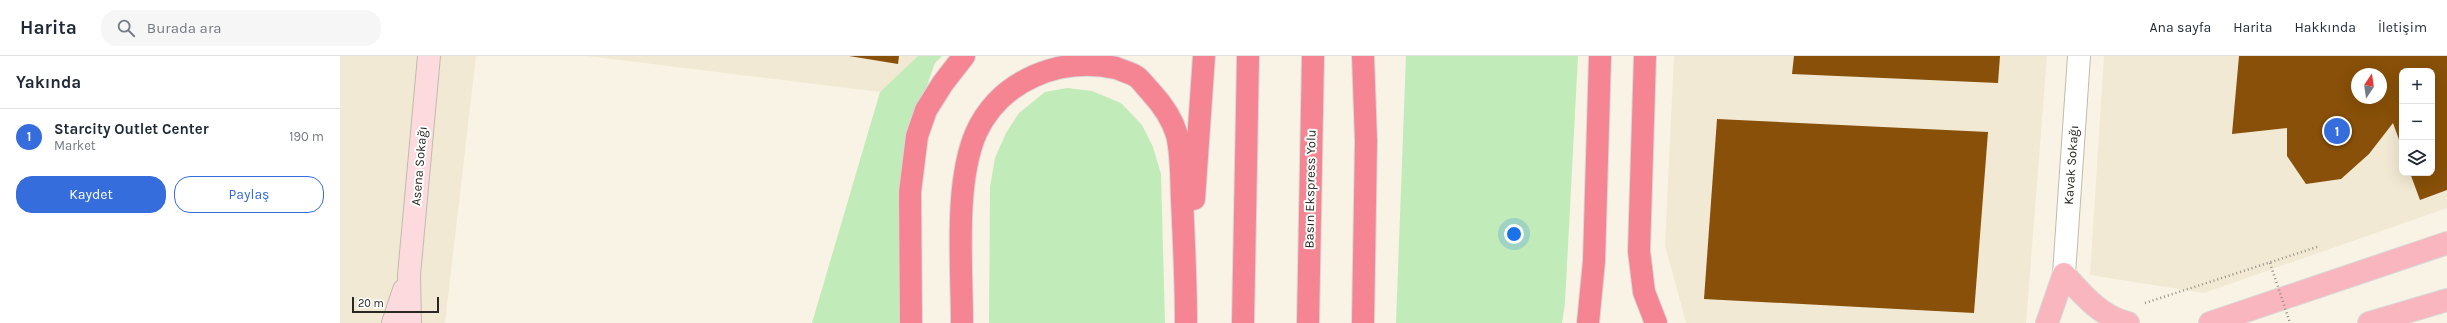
<!DOCTYPE html>
<html lang="tr">
<head>
<meta charset="utf-8">
<style>
	body { margin:0; font-family:Karla,sans-serif; background:#f6f6f7; color:#1f2937 }
	.controls { position:absolute; right:12px; top:12px; display:grid; overflow:hidden; border-radius:8px; box-shadow:0 4px 16px #0002 }
	.controls button { width:36px; height:36px; display:grid; place-items:center; padding:0; border:0; border-bottom:1px solid #e0e1e3; background:#fff; color:#1f2937; font:20px sans-serif }
	.compass { position:absolute; left:2011px; top:12px; width:36px; height:36px; border-radius:50%; background:#fff; box-shadow:0 4px 16px #0002; rotate:13deg }
	.scale { position:absolute; left:12px; bottom:10px; width:87px; box-sizing:border-box; padding-left:4px; border:2px solid #292721; border-top:0; font-size:11px; line-height:14px; white-space:nowrap; color:#292721; -webkit-text-stroke:3px #fff; paint-order:stroke }
	.you { position:absolute; left:1174px; top:178px; width:14px; height:14px; margin:-10px; border:3px solid #fff; border-radius:50%; background:#1a73e8; box-shadow:0 0 0 6px #1a73e833 }
	.badge { display:grid; place-items:center; width:26px; height:26px; border-radius:50%; background:#356ddc; color:#fff; font-size:13px; font-weight:700 }
	.pin { position:absolute; translate:-50% -50%; border:2px solid #fff; box-shadow:0 1px 4px #0006 }
	.list { margin:0; padding:0; list-style:none }
	h2 { display:flex; justify-content:space-between; align-items:center; height:52px; margin:0; padding:0 16px; font-size:17px }
	h2 small { font-size:13px; font-weight:400; color:#747a83 }
	.list li { display:grid; grid-template-columns:26px 1fr auto; gap:12px; align-items:center; box-sizing:border-box; height:56px; padding:0 16px; border-top:1px solid #e0e1e3 }
	.list b { display:block; font-size:15px; white-space:nowrap }
	.list p { margin:0; font-size:13px; white-space:nowrap; color:#747a83 }
	.list em { font-size:13px; font-style:normal; color:#747a83 }
	.actions { display:flex; gap:8px; padding:12px 16px }
	.actions a { flex:1; padding:9px 0; border:1px solid #356ddc; border-radius:16px; text-align:center; font-size:14px; color:#356ddc }
	.actions .main { background:#356ddc; color:#fff }
	.icon { flex:none; width:22px; height:22px; fill:none; stroke:currentColor; stroke-width:2; stroke-linecap:round; stroke-linejoin:round }
	.map { position:relative; flex:none; width:2107px; height:267px; overflow:hidden }
	header { display:flex; align-items:center; gap:24px; box-sizing:border-box; height:56px; padding:0 20px; background:#fff; border-bottom:1px solid #e0e1e3 }
	header strong { font-size:19px }
	nav { display:flex; gap:22px; margin-inline-start:auto; font-size:14px }
	.search { width:280px; height:36px; background:#f6f6f7; display:flex; align-items:center; gap:10px; box-sizing:border-box; padding:0 14px; border-radius:16px; color:#747a83; font-size:15px }
	main { display:flex }
	aside { flex:1; background:#fff }
	.map>svg:first-child { display:block }
</style>
</head>
<body>
<header>
<strong>Harita</strong>
<div class="search"><svg class="icon" aria-label="search" viewBox="0 0 24 24"><circle cx="10" cy="10" r="6"/><path d="M15 15l6 6"/></svg>Burada ara</div>
<nav><a>Ana sayfa</a><a>Harita</a><a>Hakkında</a><a>İletişim</a></nav>
</header>
<main>
<aside>
<h2>Yakında<small></small></h2>
<ul class="list">
<li><span class="badge">1</span><div><b>Starcity Outlet Center</b><p>Market</p></div><em>190 m</em></li>
</ul>
<div class="actions"><a class="main">Kaydet</a><a>Paylaş</a></div>
</aside>
<div class="map">
<svg width="2107" height="267" viewBox="0 0 2107 267">
	<rect width="100%" height="100%" fill="#f8f3e4"/>
	<g fill="#f1e9d3" fill-rule="evenodd">
		<polygon points="0,0 136,0 105,267 0,267"/>
		<polygon points="247,0 578,0 540,36"/>
		<polygon points="1334,0 1707,0 1686,267 1346,267 1325,189"/>
		<path d="M1764 0H2107V152L1864 237 1750 219ZM2062 15H2092V117H2062ZM2017 18H2041V42H2017Z"/>
	</g>
	<g fill="#c1ebb9">
		<polygon points="578,0 602,0 595,7 567,86 563,267 472,267 540,36"/>
		<polygon points="1066,0 1238,0 1225,247 1222,267 1056,267"/>
		<polygon points="727,32 752,35 781,47 802,69 813,91 821,118 825,267 649,267 650,131 655,102 666,77 679,57 705,36"/>
	</g>
	<g fill="#885008" fill-rule="evenodd">
		<polygon points="509,0 559,0 558,8"/>
		<polygon points="1454,0 1660,0 1658,27 1452,18"/>
		<path d="M1899 0H2107V134L2080 144 2070 117H2092V15H2062V92L2053 67 2029 98 2001 123 1966 128 1947 100V72L1892 78ZM2017 18H2041V42H2017Z"/>
		<polygon points="1377,63 1648,76 1634,257 1364,243"/>
	</g>
	<g fill="none" stroke-linecap="round" stroke-linejoin="round">
		<defs>
			<polyline id="street" points="1724,218 1739,0"/>
			<g id="secondary">
				<polyline points="53,267 64,234"/>
				<polyline points="70,267 69,219 89,0"/>
			</g>
			<g id="primary">
				<path d="M1707 267 1724 218C1742 238 1761 261 1788 267"/>
				<polyline points="1870,267 2107,187"/>
				<polyline points="2029,267 2107,244"/>
			</g>
			<g id="highway">
				<polyline points="1023,0 1026,85 1023,267"/>
				<polyline points="1305,0 1299,195 1304,236 1316,267"/>
				<polyline points="854,143 864,0"/>
				<polyline points="571,267 570,136 577,80 586,54 603,27 624,0"/>
				<path d="M622 267C622 211 614 128 636 77 660 24 720 0 776 12 783 15 792 17 797 21 802 25 806 31 810 35 822 48 832 62 837 79 842 100 841 123 842 144 844 185 846 226 846 267"/>
				<polyline points="903,267 908,0"/>
				<polyline points="968,267 973,0"/>
				<polyline points="1248,267 1254,205 1260,0"/>
			</g>
		</defs>
		<use href="#street" stroke="#c0bbac" stroke-width="24"/>
		<use href="#secondary" stroke="#c0bbac" stroke-width="24"/>
		<use href="#primary" stroke="#d8d8d7" stroke-width="24"/>
		<use href="#highway" stroke="#d8d8d7" stroke-width="24"/>
		<polyline stroke="#949086" stroke-width="2.5" stroke-dasharray="1 3" stroke-linecap="butt" points="1805,247 1980,190"/>
		<use href="#street" stroke="#fff" stroke-width="22"/>
		<use href="#secondary" stroke="#fcdade" stroke-width="22"/>
		<use href="#primary" stroke="#f9b6be" stroke-width="22"/>
		<use href="#highway" stroke="#f58592" stroke-width="22"/>
		<polyline stroke="#949086" stroke-width="2.5" stroke-dasharray="1 3" stroke-linecap="butt" points="1930,207 1950,267"/>
	</g>
	<g text-anchor="middle" dominant-baseline="central" stroke-width="4" stroke-linejoin="round" paint-order="stroke">
		<g font-size="13" fill="#292721" stroke="#fff">
			<text transform="translate(1731 109) rotate(-86)">Kavak Sokağı</text>
			<text transform="translate(79 110) rotate(-85)">Asena Sokağı</text>
			<text transform="translate(970 133) rotate(-89)">Basın Ekspress Yolu</text>
		</g>
	</g>
</svg>
<div class="controls">
<button>+</button>
<button>−</button>
<button><svg class="icon" aria-label="layers" viewBox="0 0 24 24"><path d="M12 4l9 5-9 5-9-5zM3 14l9 5 9-5"/></svg></button>
</div>
<svg class="compass" viewBox="-18 -18 36 36"><path d="M0-13l5 13h-10z" fill="#e53935"/><path d="M0 13l5-13h-10z" fill="#747a83"/></svg>
<div class="scale">20 m</div>
<div class="you"></div>
<div class="pin badge" style="left:1997px;top:75px">1</div>
</div>
</main>
</body>
</html>
